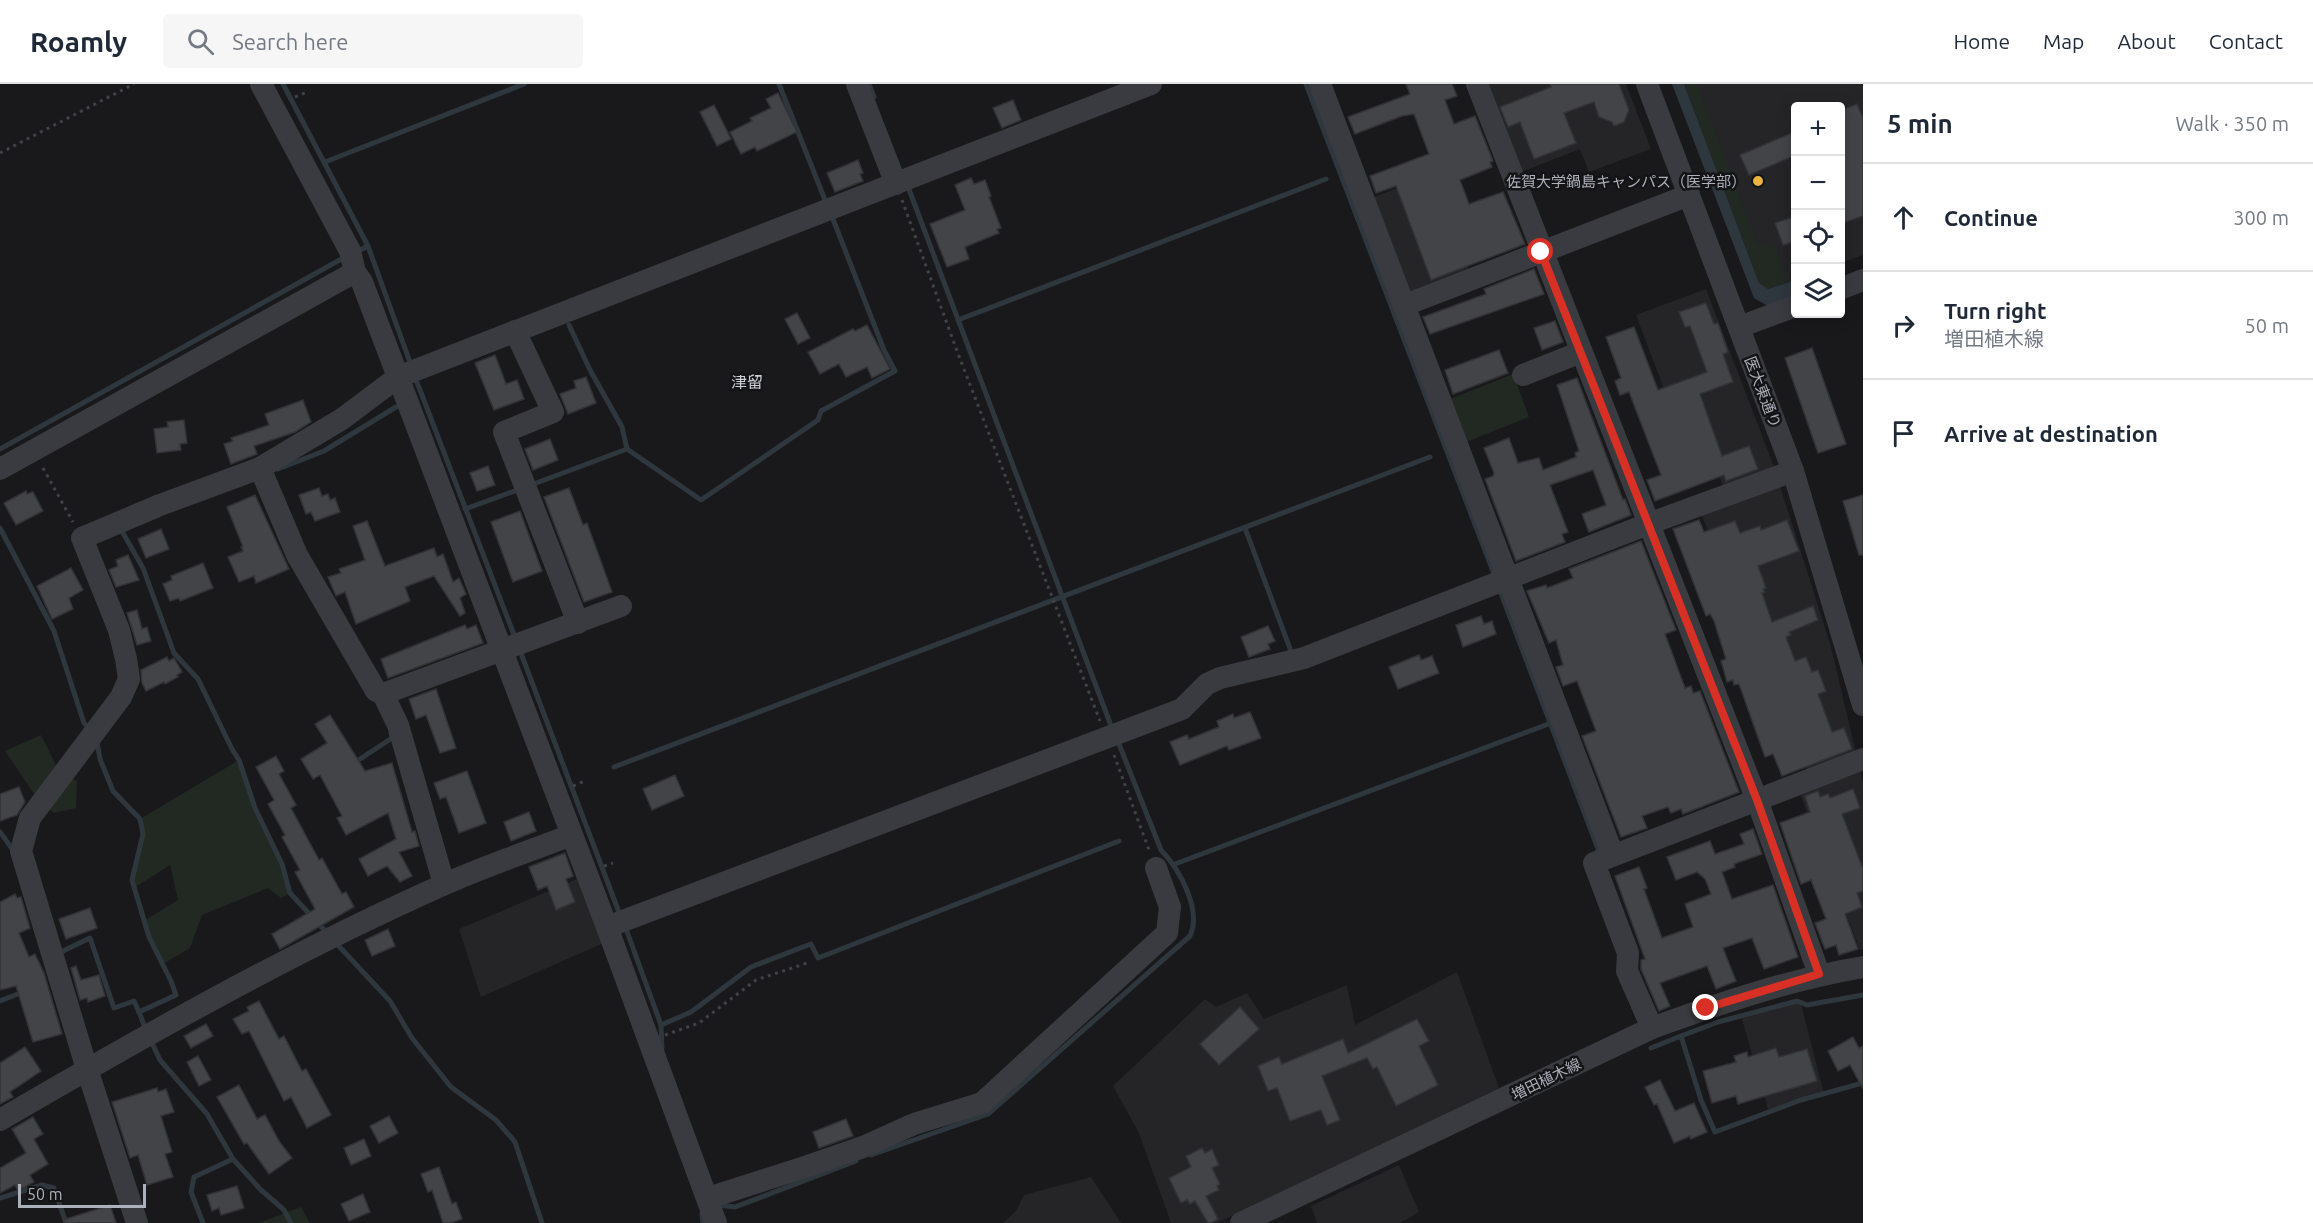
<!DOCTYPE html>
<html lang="en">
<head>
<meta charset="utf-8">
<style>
	body { margin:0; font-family:Ubuntu,"Noto Sans JP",sans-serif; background:#f6f6f7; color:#1f2937 }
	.controls { position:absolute; right:18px; top:18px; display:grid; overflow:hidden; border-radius:6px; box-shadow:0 3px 15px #0003 }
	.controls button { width:54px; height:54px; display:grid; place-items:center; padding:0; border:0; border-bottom:2px solid #e0e1e3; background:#fff; color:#1f2937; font:30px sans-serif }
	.scale { position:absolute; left:18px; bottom:15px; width:128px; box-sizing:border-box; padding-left:6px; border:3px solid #acb0ba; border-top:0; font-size:16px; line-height:21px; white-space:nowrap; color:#acb0ba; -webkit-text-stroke:4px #141416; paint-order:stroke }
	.stop { position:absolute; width:18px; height:18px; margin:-14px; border:4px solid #d93025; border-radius:50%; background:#fff }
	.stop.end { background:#d93025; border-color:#fff; box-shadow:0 2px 6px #0008 }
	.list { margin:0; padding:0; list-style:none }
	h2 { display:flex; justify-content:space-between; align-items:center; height:78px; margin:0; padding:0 24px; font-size:26px }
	h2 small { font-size:20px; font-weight:400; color:#747a83 }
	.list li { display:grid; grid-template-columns:39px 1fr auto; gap:18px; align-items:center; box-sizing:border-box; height:108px; padding:0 24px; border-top:2px solid #e0e1e3 }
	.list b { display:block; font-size:22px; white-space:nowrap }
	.list p { margin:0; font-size:20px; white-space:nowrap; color:#747a83 }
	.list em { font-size:20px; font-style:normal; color:#747a83 }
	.icon { flex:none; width:33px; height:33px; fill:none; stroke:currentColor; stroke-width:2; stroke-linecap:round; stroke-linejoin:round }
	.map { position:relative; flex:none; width:1863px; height:1139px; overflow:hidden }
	header { display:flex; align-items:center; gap:36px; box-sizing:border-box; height:84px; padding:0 30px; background:#fff; border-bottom:2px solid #e0e1e3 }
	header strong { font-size:28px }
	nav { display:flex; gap:33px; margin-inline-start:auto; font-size:21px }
	.search { width:420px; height:54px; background:#f6f6f7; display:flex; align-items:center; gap:15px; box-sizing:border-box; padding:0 21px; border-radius:6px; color:#747a83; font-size:22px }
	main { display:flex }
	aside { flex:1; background:#fff }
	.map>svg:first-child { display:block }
</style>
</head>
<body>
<header>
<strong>Roamly</strong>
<div class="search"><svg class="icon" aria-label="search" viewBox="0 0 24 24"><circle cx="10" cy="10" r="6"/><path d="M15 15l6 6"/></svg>Search here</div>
<nav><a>Home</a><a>Map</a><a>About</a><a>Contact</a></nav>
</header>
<main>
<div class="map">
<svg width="1863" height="1139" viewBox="0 0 1863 1139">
	<rect width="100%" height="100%" fill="#19191b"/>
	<g fill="#252528">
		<polygon points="1485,0 1626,0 1651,65 1589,88 1580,65 1519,89"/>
		<polygon points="1684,0 1863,0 1863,171 1841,179 1840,22 1796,22 1795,196 1768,205"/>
		<polygon points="1432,90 1470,189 1410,212 1372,114"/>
		<polygon points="1706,205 1774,383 1831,563 1863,699 1863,865 1860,866 1798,704 1811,698 1735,497 1728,499 1699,424 1727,413 1710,366 1690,374 1636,231"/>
		<polygon points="582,793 606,858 481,913 459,845"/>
		<polygon points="1457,888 1499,1004 1217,1139 1171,1139 1139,1049 1113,1002 1205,915 1216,923 1247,909 1264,935 1347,901 1355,941"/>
		<polygon points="1800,916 1824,1010 1769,1028 1741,932"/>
		<polygon points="1399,1081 1419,1128 1400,1139 1317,1139 1311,1122"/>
		<polygon points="1091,1093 1121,1139 1003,1139 1016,1127 1024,1111"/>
	</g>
	<g fill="#212922">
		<polygon points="1684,0 1697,0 1757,159 1776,164 1788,198 1768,205 1759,199"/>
		<polygon points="1513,290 1529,333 1466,358 1450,315"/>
		<polygon points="41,651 59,687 77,697 76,724 54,729 41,720 5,667"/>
		<polygon points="239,676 255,724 282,780 290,809 281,814 268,804 202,831 190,864 163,880 149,853 144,837 178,816 170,781 134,804 132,796 143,750 140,735"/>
		<polygon points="301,1123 310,1139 258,1139 261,1138"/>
	</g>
	<polygon fill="#2f373e" points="1672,0 1684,0 1759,199 1768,205 1795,196 1795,212 1768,222 1754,214"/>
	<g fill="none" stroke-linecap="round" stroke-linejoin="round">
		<g stroke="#2f373e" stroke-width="5">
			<polyline points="283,0 368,162 356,168"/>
			<polyline points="779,0 827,121"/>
			<polyline points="869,0 874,13"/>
			<polyline points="1306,0 1496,495"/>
			<polyline points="325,78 524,0"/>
			<polyline points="907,100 1113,647"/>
			<polyline points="368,162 411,281"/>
			<polyline points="958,236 1326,95"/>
			<polyline points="569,241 590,286 622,343 627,365"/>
			<polyline points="415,293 516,556"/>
			<polyline points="0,365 345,173"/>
			<polyline points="278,385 324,367 396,323"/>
			<polyline points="531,401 627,365 701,416 818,336 821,327 895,287 884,266 831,130"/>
			<polyline points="465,425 520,405"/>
			<polyline points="0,444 54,547 84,639 90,645"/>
			<polyline points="1245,444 1292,570"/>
			<polyline points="123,449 143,484 174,569 198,595 232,665 239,676 255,724 282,780 290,809 328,850"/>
			<polyline points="1499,504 1600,770"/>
			<polyline points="519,564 620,831"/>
			<polyline points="97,658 100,675 113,707 140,735 143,750 132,796 149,853 171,897 176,911 139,928 146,946"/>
			<polyline points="360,675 392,654 391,649"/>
			<polyline points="614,683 1430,373"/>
			<polyline points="0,748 13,766"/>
			<polyline points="1175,780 1551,639"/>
			<polyline points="625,842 661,941 662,964"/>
			<polyline points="336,859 390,917 412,954 451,1003 496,1036 515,1058 542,1139"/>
			<polyline points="57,870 90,854 114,924 134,917 139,928"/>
			<polyline points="0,917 23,908"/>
			<polyline points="661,941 691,928 751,883 811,860 818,874 1119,757"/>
			<polyline points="1681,952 1718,938 1797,917 1807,921 1863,911"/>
			<polyline points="151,957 160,976 207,1030 233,1075 260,1105 284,1126 291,1139"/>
			<polyline points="1651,964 1681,952 1701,1016 1715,1048 1801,1016 1863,999"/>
			<path d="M871 1071 988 1030 1190 852C1202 826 1180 786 1161 766L1117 655"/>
			<polyline points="0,1114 42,1101 54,1104 66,1139"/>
			<polyline points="719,1121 735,1123 856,1077"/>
			<polyline points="702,1129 703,1139"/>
			<polyline points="203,1139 191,1108 194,1093 233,1075"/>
		</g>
	</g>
	<g fill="#434448" stroke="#333337" stroke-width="1.5">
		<polygon points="1406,0 1452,0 1457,12 1445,16 1454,40 1475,32 1493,77 1490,78 1492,83 1460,96 1469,120 1503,108 1525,160 1431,196 1396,102 1376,109 1370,92 1429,70 1414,30 1402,32 1355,50 1348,33 1410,10"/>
		<polygon points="1550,0 1619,0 1629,26 1624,38 1614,42 1612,38 1599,33 1594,18 1564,29 1576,59 1534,75 1520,38 1508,43 1500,23 1551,3"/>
		<polygon points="778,9 797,48 757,67 755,63 741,70 730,48 752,37 750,34 771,24 766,15"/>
		<polygon points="1013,16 1021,36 1002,44 993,24"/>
		<polygon points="1857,20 1863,34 1863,132 1840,140 1840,27"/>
		<polygon points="714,21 731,55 717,62 700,28"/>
		<polygon points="1796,47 1796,71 1749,91 1740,71"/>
		<polygon points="858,76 863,89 860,90 863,97 835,108 827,89"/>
		<polygon points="971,94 974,100 985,96 991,112 989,113 1001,144 997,145 999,149 965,163 969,175 947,183 930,140 965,126 955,101"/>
		<polygon points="1796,132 1796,157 1783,161 1775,139"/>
		<polygon points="1534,185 1544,210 1430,250 1423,233 1486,210 1484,205"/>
		<polygon points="1706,219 1714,240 1718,239 1728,268 1723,270 1733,298 1700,310 1722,372 1749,362 1758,385 1726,397 1724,391 1655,417 1647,396 1661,391 1629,308 1620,311 1615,297 1621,294 1606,253 1634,243 1658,306 1707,288 1690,242 1685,243 1679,228"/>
		<polygon points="797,229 810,254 798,260 785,235"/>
		<polygon points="1555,237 1563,258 1542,266 1534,244"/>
		<polygon points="867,241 890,285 872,294 867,283 846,293 839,280 820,290 808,268 853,245 855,247"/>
		<polygon points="1812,264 1846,360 1818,369 1785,274"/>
		<polygon points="1499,266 1508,289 1453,310 1445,286"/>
		<polygon points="495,271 506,300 517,296 524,315 494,326 475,279"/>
		<polygon points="586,293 596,319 568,330 560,310 576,304 574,297"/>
		<polygon points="1577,294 1623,416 1625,415 1631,431 1589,448 1582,430 1606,421 1593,386 1550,401 1568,448 1562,450 1565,458 1516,477 1485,395 1493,392 1494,389 1484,364 1509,354 1518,379 1539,374 1543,386 1576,373 1575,369 1579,367 1557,301"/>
		<polygon points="303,316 311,338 295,348 254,362 257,370 231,380 224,360 233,357 231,354 269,341 265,330"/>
		<polygon points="184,336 187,359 180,360 181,366 157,369 154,345 168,343 167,338"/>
		<polygon points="550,355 558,376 533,386 525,365"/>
		<polygon points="488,382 495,401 477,407 470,389"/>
		<polygon points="319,404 322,412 328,410 330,416 335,414 340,428 315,437 311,428 306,430 299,411"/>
		<polygon points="569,404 583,441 587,439 612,508 584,518 544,413"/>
		<polygon points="26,407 27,410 33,408 43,427 16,441 4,419"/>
		<polygon points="255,411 289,485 256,499 254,492 239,498 228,473 243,467 241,463 243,463 227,423"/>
		<polygon points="1863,411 1863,471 1859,471 1843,417"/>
		<polygon points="520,427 542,487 513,498 491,438"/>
		<polygon points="1699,436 1704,448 1735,437 1740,449 1760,442 1761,446 1787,436 1799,467 1758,482 1766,504 1763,505 1765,508 1762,509 1772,538 1813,522 1818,536 1789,548 1791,551 1786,553 1795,577 1806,573 1812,588 1818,586 1826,607 1818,610 1832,648 1844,644 1852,665 1782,692 1773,670 1765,673 1739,600 1734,601 1733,596 1727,598 1721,577 1726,575 1714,537 1710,530 1706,532 1673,445"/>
		<polygon points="367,437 385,482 434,464 437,473 443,470 453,498 459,494 466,510 460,514 465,529 460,532 434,492 405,503 410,517 356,540 345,508 336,512 328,493 341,489 339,485 365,476 353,442"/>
		<polygon points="161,445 169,465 146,474 138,455"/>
		<polygon points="1641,457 1676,546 1665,550 1685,604 1691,602 1693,609 1700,607 1739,708 1683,730 1681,725 1671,729 1668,723 1642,732 1647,744 1621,753 1582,652 1596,647 1577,597 1563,602 1556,583 1563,581 1556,556 1549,559 1527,507 1546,501 1547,504 1573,494 1569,485"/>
		<polygon points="128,471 139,496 116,503 109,486 118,482 116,476"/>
		<polygon points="203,479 213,504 180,517 179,514 170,517 163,500 172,496 171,492"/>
		<polygon points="71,484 83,506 69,514 73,525 52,535 37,502"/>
		<polygon points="137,526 142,545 147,543 151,557 137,561 127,529"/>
		<polygon points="1481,532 1484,540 1492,537 1496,550 1463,563 1456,541"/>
		<polygon points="465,541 467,545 476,541 483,559 388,594 381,575"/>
		<polygon points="1268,542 1275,557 1268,560 1270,565 1249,573 1241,553"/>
		<polygon points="1419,571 1421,576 1432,572 1439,589 1398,605 1389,583"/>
		<polygon points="167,573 169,577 174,574 182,588 177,591 178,593 165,600 164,598 146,607 142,599 141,586"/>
		<polygon points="436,605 456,664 440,669 426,631 416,635 409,615"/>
		<polygon points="1250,628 1261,654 1229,666 1227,662 1180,681 1170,658 1187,651 1189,655 1219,643 1217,637 1233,630 1234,634"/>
		<polygon points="330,631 365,687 392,679 412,748 415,747 419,762 399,768 412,792 400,798 387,782 368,792 359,775 396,755 388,729 346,751 337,734 342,732 320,691 313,695 301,675 327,659 315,640"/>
		<polygon points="276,672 284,687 279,690 296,721 291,724 319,776 322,774 342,810 346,808 354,823 280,865 272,850 315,825 295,788 300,786 282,753 285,751 268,720 274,716 256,683"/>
		<polygon points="467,687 486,739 459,749 446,713 440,715 434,699"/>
		<polygon points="675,691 684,712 652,726 643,705"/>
		<polygon points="19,703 25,718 17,731 0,737 0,710"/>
		<polygon points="1853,705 1860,724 1842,730 1863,785 1863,807 1857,809 1862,823 1845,830 1858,865 1839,871 1836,861 1825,865 1815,839 1826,835 1811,796 1801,800 1780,739 1810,728 1805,712 1818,707 1820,713 1828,710 1830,714"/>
		<polygon points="529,728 536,747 511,757 504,738"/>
		<polygon points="1753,745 1762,770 1734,780 1735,783 1722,788 1732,815 1773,801 1798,873 1764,885 1752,854 1723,864 1736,897 1716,905 1707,882 1660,899 1670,922 1659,927 1641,885 1641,876 1645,875 1615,792 1639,783 1647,804 1644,805 1662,854 1693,843 1685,820 1711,810 1705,795 1697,788 1676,796 1667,773 1710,757 1715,770 1744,760 1740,750"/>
		<polygon points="565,769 573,792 566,795 575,818 556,826 547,802 538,806 529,783"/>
		<polygon points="15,810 17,814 21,813 30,844 19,849 29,873 35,870 44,889 62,950 33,958 16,902 0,906 0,818"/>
		<polygon points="90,824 97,844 66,855 59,835"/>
		<polygon points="388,845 395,862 372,872 365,856"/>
		<polygon points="76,882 81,896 99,891 105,912 88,918 87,914 80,916 71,884"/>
		<polygon points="259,917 279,955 284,952 302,987 306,985 331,1031 307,1044 291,1013 284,1017 249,947 242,950 233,935 249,927 247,923"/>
		<polygon points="1240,923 1259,945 1219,981 1200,960"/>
		<polygon points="1417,935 1429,957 1419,962 1438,1001 1396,1022 1377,983 1373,985 1367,974 1322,992 1340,1036 1327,1041 1321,1026 1290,1037 1277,1004 1268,1007 1258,982 1279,973 1282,980 1343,955 1348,969"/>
		<polygon points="206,940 213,952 191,964 184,952"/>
		<polygon points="1853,953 1859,964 1863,962 1863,1005 1850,981 1838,987 1828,967"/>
		<polygon points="25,963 41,987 10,1008 13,1013 0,1020 0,979"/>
		<polygon points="1776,964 1779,973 1807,965 1817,997 1738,1020 1736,1012 1712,1019 1703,987 1736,978 1734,972 1747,968 1748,973"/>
		<polygon points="198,972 211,996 199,1002 187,978"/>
		<polygon points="1660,996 1675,1027 1694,1019 1707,1048 1691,1055 1690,1052 1674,1059 1657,1020 1654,1021 1645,1003"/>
		<polygon points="239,1001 257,1035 265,1031 279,1057 292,1074 269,1090 247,1059 244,1060 217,1013"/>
		<polygon points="157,1004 158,1008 166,1005 174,1028 161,1032 172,1068 165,1070 173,1093 147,1101 138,1071 130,1074 112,1018"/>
		<polygon points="389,1032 398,1049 379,1059 370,1042"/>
		<polygon points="33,1033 43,1050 34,1055 48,1080 30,1091 34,1098 18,1107 15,1101 0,1109 0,1084 26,1069 12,1045"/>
		<polygon points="846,1035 853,1052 819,1064 813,1048"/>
		<polygon points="364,1055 371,1072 351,1081 344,1064"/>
		<polygon points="1202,1064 1205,1069 1212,1065 1219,1081 1212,1084 1220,1100 1217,1102 1219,1106 1206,1112 1218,1135 1211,1139 1208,1139 1195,1117 1190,1120 1187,1116 1181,1119 1169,1094 1191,1083 1186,1072"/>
		<polygon points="439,1083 452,1120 456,1118 462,1135 451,1139 443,1139 432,1106 428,1108 421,1090"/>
		<polygon points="237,1102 244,1124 221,1131 219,1124 212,1127 207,1111"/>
		<polygon points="363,1110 370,1128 349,1137 341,1120"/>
		<polygon points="110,1121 116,1139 64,1139 63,1136"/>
	</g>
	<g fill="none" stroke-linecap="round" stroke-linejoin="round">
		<g stroke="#404247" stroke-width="3" stroke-dasharray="3 4.5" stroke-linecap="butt">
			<polyline points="295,13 305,9"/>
			<polyline points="0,69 134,0"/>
			<polyline points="902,116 957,267 1100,637"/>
			<polyline points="43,384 73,438"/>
			<polyline points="1114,671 1149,766"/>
			<polyline points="573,702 585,697"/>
			<polyline points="604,782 613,779"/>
			<polyline points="665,951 699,939 756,896 807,879"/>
		</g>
		<g stroke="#3a3b40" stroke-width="22">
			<polyline points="261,0 350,167 355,188 362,198 607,843 716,1139"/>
			<polyline points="857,0 896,100"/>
			<polyline points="1320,0 1613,771"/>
			<polyline points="1477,0 1757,716 1819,890"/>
			<polyline points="1647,0 1793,387 1863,621"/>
			<polyline points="1840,205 1863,196"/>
			<polyline points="1405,221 1689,111"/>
			<polyline points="1739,243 1796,222"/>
			<polyline points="515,247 553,328 504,348 578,539"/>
			<polyline points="1523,291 1581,268"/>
			<polyline points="260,384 297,471 376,607 383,610 398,641 444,800"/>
			<polyline points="0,385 355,188"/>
			<polyline points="383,610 621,522"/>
			<polyline points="607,843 1182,625 1207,600 1220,594 1304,574 1648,440 1793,387"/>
			<polyline points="1652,944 1627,887 1628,869 1594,779 1863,675"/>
			<path d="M0 1036C144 952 290 869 443 801 484 782 528 768 571 751"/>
			<polyline points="708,1114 808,1082 863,1063 914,1040 982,1019 1167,849 1170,823 1156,784"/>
			<polyline points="137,1139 87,985 21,767 30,734 121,613 129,595 126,575 119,546 82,454 160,421 260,384 342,335 398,293 1151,0"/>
			<path d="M1241 1139 1652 944C1721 919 1791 895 1863 883"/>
		</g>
	</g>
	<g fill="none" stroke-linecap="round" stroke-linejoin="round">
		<polyline stroke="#d93025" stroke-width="8" points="1541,168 1757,716 1819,890 1706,924"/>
	</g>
	<circle fill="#eab441" stroke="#141416" stroke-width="2" cx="1758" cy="97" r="6"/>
	<g text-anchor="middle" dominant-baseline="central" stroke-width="5" stroke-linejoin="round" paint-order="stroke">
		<g font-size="15" fill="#acb0ba" stroke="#141416" text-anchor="end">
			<text x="1746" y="97">佐賀大学鍋島キャンパス（医学部）</text>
		</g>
		<g font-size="15" fill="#acb0ba" stroke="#141416">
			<text transform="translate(1763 308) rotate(69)">医大東通り</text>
			<text transform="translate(1546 995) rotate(-26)">増田植木線</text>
		</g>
		<g font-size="16" fill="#cccfd6" stroke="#141416">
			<text x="747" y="298">津留</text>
		</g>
	</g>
</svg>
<div class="controls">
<button>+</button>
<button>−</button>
<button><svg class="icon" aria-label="locate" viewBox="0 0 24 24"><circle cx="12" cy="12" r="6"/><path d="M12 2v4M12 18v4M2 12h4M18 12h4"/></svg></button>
<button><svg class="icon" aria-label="layers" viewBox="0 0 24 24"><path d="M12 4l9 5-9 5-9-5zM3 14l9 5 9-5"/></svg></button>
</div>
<div class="scale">50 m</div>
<div class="stop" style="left:1541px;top:168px"></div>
<div class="stop end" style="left:1706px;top:924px"></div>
</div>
<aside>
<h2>5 min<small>Walk · 350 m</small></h2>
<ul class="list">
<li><svg class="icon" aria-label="ahead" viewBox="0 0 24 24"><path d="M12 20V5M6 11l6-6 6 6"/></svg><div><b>Continue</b></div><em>300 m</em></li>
<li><svg class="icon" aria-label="right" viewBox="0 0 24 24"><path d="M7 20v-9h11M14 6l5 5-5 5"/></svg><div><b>Turn right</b><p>増田植木線</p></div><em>50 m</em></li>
<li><svg class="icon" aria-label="arrive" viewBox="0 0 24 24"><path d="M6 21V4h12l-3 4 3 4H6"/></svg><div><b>Arrive at destination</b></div></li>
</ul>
</aside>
</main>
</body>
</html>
